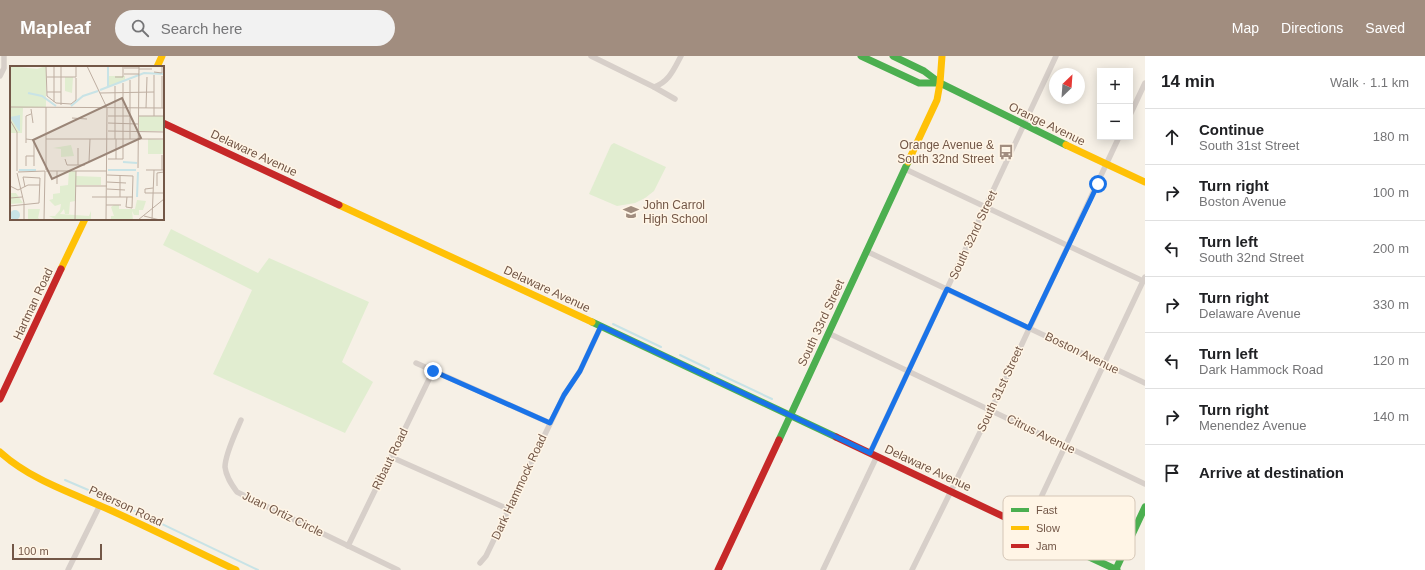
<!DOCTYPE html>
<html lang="en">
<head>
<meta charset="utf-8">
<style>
	body { margin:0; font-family:Arial,sans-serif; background:#f2f2f2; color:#202124 }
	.controls { position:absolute; right:12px; top:12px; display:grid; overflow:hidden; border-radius:0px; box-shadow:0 2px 10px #0003 }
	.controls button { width:36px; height:36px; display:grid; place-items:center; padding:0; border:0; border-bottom:1px solid #e0e0e0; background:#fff; color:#202124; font:20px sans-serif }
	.compass { position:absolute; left:1049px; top:12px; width:36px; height:36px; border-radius:50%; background:#fff; box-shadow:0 2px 10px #0003; rotate:25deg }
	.scale { position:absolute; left:12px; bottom:10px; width:90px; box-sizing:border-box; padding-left:4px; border:2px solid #735747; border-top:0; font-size:11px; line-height:14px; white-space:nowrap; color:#735747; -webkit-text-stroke:3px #fff5e6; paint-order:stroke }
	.stop { position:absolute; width:12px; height:12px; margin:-9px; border:3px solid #1a73e8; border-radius:50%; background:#fff }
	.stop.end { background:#1a73e8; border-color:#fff; box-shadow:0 1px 4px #0008 }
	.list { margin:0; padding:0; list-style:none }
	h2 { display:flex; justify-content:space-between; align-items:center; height:52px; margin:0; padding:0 16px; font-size:17px }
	h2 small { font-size:13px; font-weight:400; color:#757577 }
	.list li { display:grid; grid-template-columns:26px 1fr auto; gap:12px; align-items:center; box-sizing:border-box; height:56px; padding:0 16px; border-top:1px solid #e0e0e0 }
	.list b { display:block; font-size:15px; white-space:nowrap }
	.list p { margin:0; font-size:13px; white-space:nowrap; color:#757577 }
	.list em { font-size:13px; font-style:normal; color:#757577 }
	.icon { flex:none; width:22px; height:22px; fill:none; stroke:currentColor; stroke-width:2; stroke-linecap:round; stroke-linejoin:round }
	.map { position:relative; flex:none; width:1145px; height:514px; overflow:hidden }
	header { display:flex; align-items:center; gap:24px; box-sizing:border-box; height:56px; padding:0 20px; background:#a18d7f; color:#fff }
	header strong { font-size:19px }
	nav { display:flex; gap:22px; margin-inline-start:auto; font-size:14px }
	.search { width:280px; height:36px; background:#f2f2f2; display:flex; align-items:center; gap:10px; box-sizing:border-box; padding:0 14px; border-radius:22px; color:#757577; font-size:15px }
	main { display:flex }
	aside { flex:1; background:#fff }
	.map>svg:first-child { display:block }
</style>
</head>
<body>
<header>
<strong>Mapleaf</strong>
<div class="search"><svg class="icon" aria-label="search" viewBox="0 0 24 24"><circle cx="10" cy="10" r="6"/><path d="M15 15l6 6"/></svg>Search here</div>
<nav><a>Map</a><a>Directions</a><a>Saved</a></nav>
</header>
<main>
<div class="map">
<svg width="1145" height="514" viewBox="0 0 1145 514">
	<rect width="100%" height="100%" fill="#f6f0e6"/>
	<g fill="#e1edd0">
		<polygon points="614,87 666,111 654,135 645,142 635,147 617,150 589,138 611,89"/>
		<polygon points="171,173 258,217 269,202 369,246 342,306 373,326 345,377 213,318 252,234 163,189"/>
	</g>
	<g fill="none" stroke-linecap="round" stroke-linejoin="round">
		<g stroke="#c8e3e6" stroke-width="2">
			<polyline points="613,268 661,291"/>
			<polyline points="680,299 709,313"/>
			<polyline points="717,317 772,343"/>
			<polyline points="65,424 114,445 258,514"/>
		</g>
		<g stroke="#d7cfc9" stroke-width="5.5">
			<polyline points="591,0 654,31 675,43"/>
			<polyline points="0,20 4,12 4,0"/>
			<path d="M654 31C669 26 674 13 681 0"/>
			<polyline points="1130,59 1145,27"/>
			<polyline points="905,113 1143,225"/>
			<polyline points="866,195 1145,327"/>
			<polyline points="828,277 1145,428"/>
			<polyline points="416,307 550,367"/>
			<path d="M241 364C236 376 225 398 225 411 226 421 232 429 237 436L398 514"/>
			<polyline points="870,397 1056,0"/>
			<polyline points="391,401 508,453"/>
			<polyline points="1027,471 1145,221"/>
			<polyline points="348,490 433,315"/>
			<polyline points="480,507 486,500 564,339 580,315 601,270"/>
			<polyline points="68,514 100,449"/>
			<polyline points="823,514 877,400"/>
			<polyline points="912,514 991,354 1119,81"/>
		</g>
		<g stroke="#4caf50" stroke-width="7">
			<polyline points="861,0 919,27 940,27"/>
			<polyline points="893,0 924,15 940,27 1066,89"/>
			<polyline points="592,266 836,381"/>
			<polyline points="779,384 908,106"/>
			<polyline points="1055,485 1117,514"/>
			<polyline points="1116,513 1145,451"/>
		</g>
		<g stroke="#ffc107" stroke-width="7">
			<polyline points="157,11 162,0"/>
			<polyline points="1066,89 1145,126"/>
			<polyline points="908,106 937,44 940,27 942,0"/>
			<polyline points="339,149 592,266"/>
			<polyline points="61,213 85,163"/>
			<path d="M0 396C31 424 72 437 110 454 152 473 194 494 236 514"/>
		</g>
		<g stroke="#c62828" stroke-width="7">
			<polyline points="163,67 339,149"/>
			<polyline points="0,343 61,213"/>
			<polyline points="836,381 1055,485"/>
			<polyline points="718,514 779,384"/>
		</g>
	</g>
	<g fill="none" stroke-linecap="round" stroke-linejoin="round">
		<polyline stroke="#1a73e8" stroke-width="5" points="433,315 550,367 564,339 580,315 601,270 870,397 947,233 1029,272 1098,128"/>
	</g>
	<defs>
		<symbol id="bus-bare" viewBox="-9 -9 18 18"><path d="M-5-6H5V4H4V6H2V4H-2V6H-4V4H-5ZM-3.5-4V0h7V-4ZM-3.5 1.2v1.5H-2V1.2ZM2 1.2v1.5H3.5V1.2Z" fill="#a18d7f" stroke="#fff5e6" stroke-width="2.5" paint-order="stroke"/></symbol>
		<symbol id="school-bare" viewBox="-9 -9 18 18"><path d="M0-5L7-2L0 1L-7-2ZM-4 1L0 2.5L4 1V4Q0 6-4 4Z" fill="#a18d7f" stroke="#fff5e6" stroke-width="2.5" paint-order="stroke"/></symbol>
	</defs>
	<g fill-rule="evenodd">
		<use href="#bus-bare" x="995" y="85" width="22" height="22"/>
		<use href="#school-bare" x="620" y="145" width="22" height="22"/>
	</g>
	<g text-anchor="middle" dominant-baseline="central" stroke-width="3" stroke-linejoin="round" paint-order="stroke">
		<g font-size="12" fill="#735747" stroke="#fff5e6">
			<text transform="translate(1047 68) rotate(26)">Orange Avenue</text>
			<text transform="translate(254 97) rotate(25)">Delaware Avenue</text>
			<text transform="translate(973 179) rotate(-65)">South 32nd Street</text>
			<text transform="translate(547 233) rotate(25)">Delaware Avenue</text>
			<text transform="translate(33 248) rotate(-65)">Hartman Road</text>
			<text transform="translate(821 267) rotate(-65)">South 33rd Street</text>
			<text transform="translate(1082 297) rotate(26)">Boston Avenue</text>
			<text transform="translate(1000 333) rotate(-65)">South 31st Street</text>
			<text transform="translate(1041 378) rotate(26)">Citrus Avenue</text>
			<text transform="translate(390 403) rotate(-64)">Ribaut Road</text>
			<text transform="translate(928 412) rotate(25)">Delaware Avenue</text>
			<text transform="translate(519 431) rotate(-65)">Dark Hammock Road</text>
			<text transform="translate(126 450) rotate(25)">Peterson Road</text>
			<text transform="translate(283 458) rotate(26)">Juan Ortiz Circle</text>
		</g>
		<g font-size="12" fill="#735747" stroke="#fff5e6" text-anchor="end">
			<text x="994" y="89">Orange Avenue &amp;<tspan x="994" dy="14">South 32nd Street</tspan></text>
			<text x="643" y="149" text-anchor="start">John Carrol<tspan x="643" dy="14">High School</tspan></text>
		</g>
	</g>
	<g transform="translate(10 10)">
		<rect width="154" height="154" fill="#f6f0e6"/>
		<path d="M0 0 27 3 36 0V41L13 42 12 67H0ZM128 9V10L89 24 98 20 99 10H115V14ZM55 11H63L62 27 55 25ZM129 50H154V65H129ZM138 73 154 74V88H138ZM61 79 64 90 51 91V83L43 82ZM59 105H66V110L91 111V119H66L65 135 60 136 59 148H55L54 143 50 148 79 150 81 145V154H47L39 150H45L50 144 51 138 45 140 39 134 43 133V128L50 127V120L58 119ZM0 127H6L13 137 0 138ZM127 134 136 135 133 144H129V149H124L122 145 123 154H101V150H104L101 141 104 139H109V143H125ZM18 143H30L28 152 31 154H18Z" fill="#e1edd0"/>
		<path d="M10 49V65H9L0 51ZM0 149a5 5 0 1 1 10 0a5 5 0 1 1-10 0Z" fill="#c8e3e6"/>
		<path fill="none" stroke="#c8e3e6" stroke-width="2" d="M98 21V0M90 24 134 7 154 8M18 27 32 30 46 40M61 40 73 30 88 25M113 96 127 97M9 104H26M98 104H126M127 131 128 106"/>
		<path fill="none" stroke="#beaea1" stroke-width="1" d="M36 0 37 30 46 37 61 38 66 34V12M44 0V36M51 0V39M77 0 97 42M114 2H129M129 3H142M144 6 152 7V0M114 8H129M37 11H66V0M105 11H113V0M37 26H51M90 27 144 26M0 41 154 42M36 41V104M136 42 137 11M152 42V10M21 43 23 57M98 50H120M128 50H154M144 50V9M62 52 77 53M0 54 7 66V105M98 57 128 58M98 65 154 66M16 73 24 74V100M36 73H154M105 73V20M120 73V14M16 77V50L21 48M55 93 57 99H75M98 93H113V17M106 93V73M79 96 80 73M68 99V82M16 100V90H24M128 102 129 0M136 104H154M152 104V89M36 105H97M8 106 35 105M7 107 14 137V154M97 109 123 110 122 142 116 141 117 131M97 116 116 117M47 118V105M0 120 8 124 18 119H30M66 120H97M147 120V107L154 106M143 122 135 123V127H154M97 123 115 124M82 131H123M110 131V109M0 132 12 131M96 139H111M0 140 29 137 30 112 13 111 15 121M134 150 150 154M34 154 35 105M65 154 66 105M96 154 97 42M128 154 154 133M142 154 144 104"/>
		<path fill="#9a8577" fill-opacity="0.15" stroke="#9a8577" stroke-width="2" d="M112 32 131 72 42 113 23 74Z"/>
		<rect width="154" height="154" fill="none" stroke="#735747" stroke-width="2"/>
	</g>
	<rect x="1003" y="440" width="132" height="64" rx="6" fill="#fff5e6" stroke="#d5c6b6" stroke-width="1"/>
	<rect x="1011" y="452" width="18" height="4" fill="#4caf50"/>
	<rect x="1011" y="470" width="18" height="4" fill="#ffc107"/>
	<rect x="1011" y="488" width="18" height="4" fill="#c62828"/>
	<g font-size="11" fill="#735747">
		<text x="1036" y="458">Fast</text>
		<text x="1036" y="476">Slow</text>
		<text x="1036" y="494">Jam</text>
	</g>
</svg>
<div class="controls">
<button>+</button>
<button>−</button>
</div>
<svg class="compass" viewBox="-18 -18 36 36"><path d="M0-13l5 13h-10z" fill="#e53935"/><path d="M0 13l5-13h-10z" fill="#757577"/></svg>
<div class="scale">100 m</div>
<div class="stop" style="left:1098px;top:128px"></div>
<div class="stop end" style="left:433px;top:315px"></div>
</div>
<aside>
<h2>14 min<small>Walk · 1.1 km</small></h2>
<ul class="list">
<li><svg class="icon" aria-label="ahead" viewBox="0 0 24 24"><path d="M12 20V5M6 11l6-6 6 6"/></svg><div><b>Continue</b><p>South 31st Street</p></div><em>180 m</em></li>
<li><svg class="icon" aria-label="right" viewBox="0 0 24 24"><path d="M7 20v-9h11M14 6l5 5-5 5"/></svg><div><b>Turn right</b><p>Boston Avenue</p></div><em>100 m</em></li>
<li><svg class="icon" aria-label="left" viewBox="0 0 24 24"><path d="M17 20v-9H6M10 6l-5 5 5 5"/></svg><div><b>Turn left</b><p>South 32nd Street</p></div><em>200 m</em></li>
<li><svg class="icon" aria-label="right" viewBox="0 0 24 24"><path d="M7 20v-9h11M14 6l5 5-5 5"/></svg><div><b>Turn right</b><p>Delaware Avenue</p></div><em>330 m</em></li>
<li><svg class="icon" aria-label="left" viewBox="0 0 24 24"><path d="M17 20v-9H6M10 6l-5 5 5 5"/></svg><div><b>Turn left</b><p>Dark Hammock Road</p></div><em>120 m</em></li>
<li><svg class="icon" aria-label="right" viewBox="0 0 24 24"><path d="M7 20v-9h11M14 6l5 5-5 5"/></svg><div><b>Turn right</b><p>Menendez Avenue</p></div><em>140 m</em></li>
<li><svg class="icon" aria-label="arrive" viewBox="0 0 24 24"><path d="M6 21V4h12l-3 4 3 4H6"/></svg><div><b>Arrive at destination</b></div></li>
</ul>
</aside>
</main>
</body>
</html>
